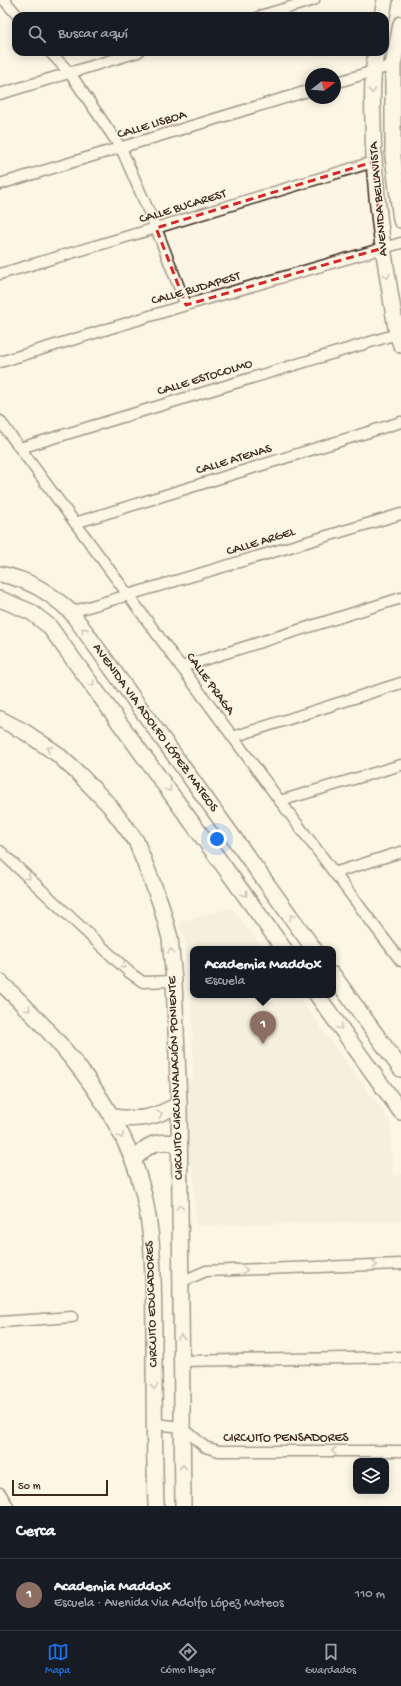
<!DOCTYPE html>
<html lang="es">
<head>
<meta charset="utf-8">
<style>
	body { margin:0; font-family:"Gochi Hand",sans-serif; background:#242831; color:#f1f3f6 }
	.controls { position:absolute; right:12px; bottom:12px; display:grid; overflow:hidden; border-radius:8px; box-shadow:0 2px 10px #0003 }
	.controls button { width:36px; height:36px; display:grid; place-items:center; padding:0; border:0; border-bottom:1px solid #363941; background:#171b24; color:#f1f3f6; font:20px sans-serif }
	.compass { position:absolute; left:305px; top:68px; width:36px; height:36px; border-radius:50%; background:#171b24; box-shadow:0 2px 10px #0003; rotate:73deg }
	.scale { position:absolute; left:12px; bottom:10px; width:96px; box-sizing:border-box; padding-left:4px; border:2px solid #3b2a1e; border-top:0; font-size:11px; line-height:14px; white-space:nowrap; color:#3b2a1e; -webkit-text-stroke:3px #fcf5e5; paint-order:stroke }
	.you { position:absolute; left:217px; top:839px; width:14px; height:14px; margin:-10px; border:3px solid #fff; border-radius:50%; background:#1a73e8; box-shadow:0 0 0 6px #1a73e833 }
	.badge { display:grid; place-items:center; width:26px; height:26px; border-radius:50%; background:#1a73e8; color:#fff; font-size:13px; font-weight:700 }
	.pin { position:absolute; translate:-50% -33px; filter:drop-shadow(0 1px 2px #0008) }
	.pin::after { content:''; position:absolute; top:21px; width:14px; height:12px; background:inherit; clip-path:polygon(0 0,100% 0,50% 100%) }
	.popup { position:absolute; left:190px; top:946px; width:146px; height:52px; box-sizing:border-box; display:grid; place-content:center; border-radius:8px; background:#171b24; filter:drop-shadow(0 1px 3px #0005); font-size:13px; white-space:nowrap; color:#9ea1a6 }
	.popup b { font-size:15px; color:#f1f3f6 }
	.popup::after { content:''; position:absolute; left:50%; top:100%; margin-left:-8px; border:8px solid transparent; border-top-color:#171b24 }
	.list { margin:0; padding:0; list-style:none }
	h2 { display:flex; justify-content:space-between; align-items:center; height:52px; margin:0; padding:0 16px; font-size:17px }
	h2 small { font-size:13px; font-weight:400; color:#9ea1a6 }
	.list li { display:grid; grid-template-columns:26px 1fr auto; gap:12px; align-items:center; box-sizing:border-box; height:72px; padding:0 16px; border-top:1px solid #363941 }
	.list b { display:block; font-size:15px; white-space:nowrap }
	.list p { margin:0; font-size:13px; white-space:nowrap; color:#9ea1a6 }
	.list em { font-size:13px; font-style:normal; color:#9ea1a6 }
	.icon { flex:none; width:22px; height:22px; fill:none; stroke:currentColor; stroke-width:2; stroke-linecap:round; stroke-linejoin:round }
	.map { position:relative; flex:none; width:401px; height:1506px; overflow:hidden }
	.search { position:absolute; background:#171b24; box-shadow:0 2px 10px #0003; left:12px; right:12px; top:12px; height:44px; display:flex; align-items:center; gap:10px; box-sizing:border-box; padding:0 14px; border-radius:12px; color:#9ea1a6; font-size:15px }
	.sheet { height:124px; background:#171b24 }
	nav { display:flex; justify-content:space-around; align-items:center; box-sizing:border-box; height:56px; border-top:1px solid #363941; background:#171b24; font-size:11px; color:#9ea1a6 }
	nav a { display:grid; justify-items:center; gap:2px }
	nav .on { color:#1a73e8 }
	.map>svg:first-child { display:block }
</style>
</head>
<body>
<div class="map">
<svg width="401" height="1506" viewBox="0 0 401 1506">
	<rect width="100%" height="100%" fill="#fcf5e5"/>
	<filter id="ink" filterUnits="userSpaceOnUse"><feTurbulence type="fractalNoise" baseFrequency=".025" numOctaves="2"/><feDisplacementMap in="SourceGraphic" scale="8" xChannelSelector="R" yChannelSelector="G"/><feConvolveMatrix kernelMatrix="1 2 1 2 8 2 1 2 1" color-interpolation-filters="sRGB"/></filter>
	<g filter="url(#ink)">
		<polygon fill="#eee6d6" points="232,908 263,949 193,949 193,995 297,995 390,1121 393,1176 398,1176 399,1174 401,1174 401,1221 196,1225 193,1164 187,1164 185,1079 194,1079 191,989 186,943 179,922"/>
		<g fill="none" stroke-linecap="round" stroke-linejoin="round">
			<defs>
				<g id="street">
					<polyline points="4,0 18,16"/>
					<polyline points="260,16 314,0"/>
					<polyline points="50,52 69,72 121,148 156,228 186,305"/>
					<polyline points="335,83 393,65"/>
					<polyline points="0,94 138,52"/>
					<polyline points="0,184 311,90"/>
					<polyline points="0,274 156,228 373,162"/>
					<polyline points="0,362 186,305 401,243"/>
					<polyline points="0,421 280,801 401,961"/>
					<polyline points="20,448 397,334"/>
					<polyline points="75,523 401,422"/>
					<polyline points="71,612 401,514"/>
					<polyline points="181,667 401,598"/>
					<polyline points="233,737 401,683"/>
					<polyline points="280,801 401,765"/>
					<polyline points="0,851 130,973 143,982 174,981"/>
					<polyline points="334,873 401,852"/>
					<polyline points="181,1282 206,1271 401,1264"/>
					<polyline points="0,1322 72,1317"/>
					<polyline points="181,1361 401,1357"/>
					<polyline points="155,1424 182,1427 205,1447 219,1451 401,1451"/>
					<polyline points="0,1493 8,1506"/>
				</g>
				<g id="secondary">
					<polyline points="382,16 385,0"/>
					<polyline points="401,24 393,65 393,157 401,220"/>
					<path d="M376 52C372 75 372 98 373 122 373 193 385 263 397 334L401 345"/>
					<path d="M0 574C30 580 49 592 71 612L314 949"/>
					<polyline points="0,599 31,612 49,626 284,949"/>
					<polyline points="0,719 25,732 56,753 79,774 109,805 136,841 160,902 170,938 174,981 179,1104 183,1506"/>
					<polyline points="333,975 401,1069"/>
					<path d="M0 982C54 1033 105 1091 133 1160 155 1216 153 1272 154 1330 154 1389 154 1448 156 1506"/>
					<polyline points="317,995 401,1112"/>
					<path d="M112 1117C140 1121 155 1118 179 1104"/>
					<path d="M133 1161C147 1144 157 1139 179 1144"/>
				</g>
			</defs>
			<use href="#street" stroke="#3b2a1e" stroke-width="13"/>
			<use href="#secondary" stroke="#3b2a1e" stroke-width="18"/>
			<use href="#street" stroke="#fcf5e5" stroke-width="10"/>
			<use href="#secondary" stroke="#fcf5e5" stroke-width="15"/>
		</g>
		<defs><path id="oneway-chevron" d="M-2-3.5L2.5 0L-2 3.5" fill="none" stroke-width="1.6" stroke-linecap="round" stroke-linejoin="round"/></defs>
		<g stroke="#9c9082">
			<use href="#oneway-chevron" transform="translate(372 91) rotate(89)"/>
			<use href="#oneway-chevron" transform="translate(387 276) rotate(80)"/>
			<use href="#oneway-chevron" transform="translate(84 630) rotate(-126)"/>
			<use href="#oneway-chevron" transform="translate(92 684) rotate(54)"/>
			<use href="#oneway-chevron" transform="translate(49 749) rotate(-147)"/>
			<use href="#oneway-chevron" transform="translate(169 789) rotate(54)"/>
			<use href="#oneway-chevron" transform="translate(28 877) rotate(43)"/>
			<use href="#oneway-chevron" transform="translate(245 894) rotate(54)"/>
			<use href="#oneway-chevron" transform="translate(292 917) rotate(-126)"/>
			<use href="#oneway-chevron" transform="translate(171 951) rotate(-95)"/>
			<use href="#oneway-chevron" transform="translate(123 966) rotate(43)"/>
			<use href="#oneway-chevron" transform="translate(28 1009) rotate(46)"/>
			<use href="#oneway-chevron" transform="translate(340 1027) rotate(54)"/>
			<use href="#oneway-chevron" transform="translate(160 1114) rotate(-21)"/>
			<use href="#oneway-chevron" transform="translate(121 1136) rotate(65)"/>
			<use href="#oneway-chevron" transform="translate(180 1207) rotate(-91)"/>
			<use href="#oneway-chevron" transform="translate(375 1265) rotate(-2)"/>
			<use href="#oneway-chevron" transform="translate(245 1270) rotate(-2)"/>
			<use href="#oneway-chevron" transform="translate(181 1337) rotate(-91)"/>
			<use href="#oneway-chevron" transform="translate(154 1387) rotate(89)"/>
			<use href="#oneway-chevron" transform="translate(334 1451) rotate(180)"/>
			<use href="#oneway-chevron" transform="translate(183 1467) rotate(-91)"/>
		</g>
	</g>
	<path d="M0 0H401V1506H0ZM373 162 383 248 186 305 156 228Z" fill="#fcf5e5" fill-opacity=".55" fill-rule="evenodd"/>
	<path fill="none" stroke="#d62828" stroke-width="3" stroke-dasharray="8 5" stroke-linejoin="round" d="M373 162 383 248 186 305 156 228Z"/>
	<g text-anchor="middle" dominant-baseline="central" stroke-width="3" stroke-linejoin="round" paint-order="stroke">
		<g font-size="13" fill="#3b2a1e" stroke="#fcf5e5">
			<text transform="translate(152 125) rotate(-17)">CALLE LISBOA</text>
			<text transform="translate(379 199) rotate(-95)">AVENIDA BELLAVISTA</text>
			<text transform="translate(183 207) rotate(-17)">CALLE BUCAREST</text>
			<text transform="translate(196 289) rotate(-16)">CALLE BUDAPEST</text>
			<text transform="translate(205 378) rotate(-17)">CALLE ESTOCOLMO</text>
			<text transform="translate(234 460) rotate(-17)">CALLE ATENAS</text>
			<text transform="translate(261 542) rotate(-17)">CALLE ARGEL</text>
			<text transform="translate(210 684) rotate(54)">CALLE PRAGA</text>
			<text transform="translate(155 728) rotate(54)">AVENIDA VIA ADOLFO LÓPEZ MATEOS</text>
			<text transform="translate(176 1078) rotate(-92)">CIRCUITO CIRCUNVALACIÓN PONIENTE</text>
			<text transform="translate(152 1304) rotate(-92)">CIRCUITO EDUCADORES</text>
			<text x="286" y="1438">CIRCUITO PENSADORES</text>
		</g>
	</g>
</svg>
<div class="controls">
<button><svg class="icon" aria-label="layers" viewBox="0 0 24 24"><path d="M12 4l9 5-9 5-9-5zM3 14l9 5 9-5"/></svg></button>
</div>
<svg class="compass" viewBox="-18 -18 36 36"><path d="M0-13l5 13h-10z" fill="#e53935"/><path d="M0 13l5-13h-10z" fill="#9ea1a6"/></svg>
<div class="scale">50 m</div>
<div class="you"></div>
<div class="pin badge" style="left:263px;top:1044px;background:#8d6e63">1</div>
<div class="popup"><b>Academia Maddox</b>Escuela</div>
<div class="search"><svg class="icon" aria-label="search" viewBox="0 0 24 24"><circle cx="10" cy="10" r="6"/><path d="M15 15l6 6"/></svg>Buscar aquí</div>
</div>
<section class="sheet">
<h2>Cerca<small></small></h2>
<ul class="list">
<li><span class="badge" style="background:#8d6e63">1</span><div><b>Academia Maddox</b><p>Escuela · Avenida Via Adolfo López Mateos</p></div><em>110 m</em></li>
</ul>
</section>
<nav>
<a class="on"><svg class="icon" aria-label="map" viewBox="0 0 24 24"><path d="M3 6l6-2 6 2 6-2v14l-6 2-6-2-6 2zM9 4v14M15 6v14"/></svg>Mapa</a>
<a><svg class="icon" aria-label="directions" viewBox="0 0 24 24"><path d="M12 3l9 9-9 9-9-9zM9 14v-3h6M13 9l2 2-2 2"/></svg>Cómo llegar</a>
<a><svg class="icon" aria-label="saved" viewBox="0 0 24 24"><path d="M7 4h10v16l-5-4-5 4z"/></svg>Guardados</a>
</nav>
</body>
</html>
